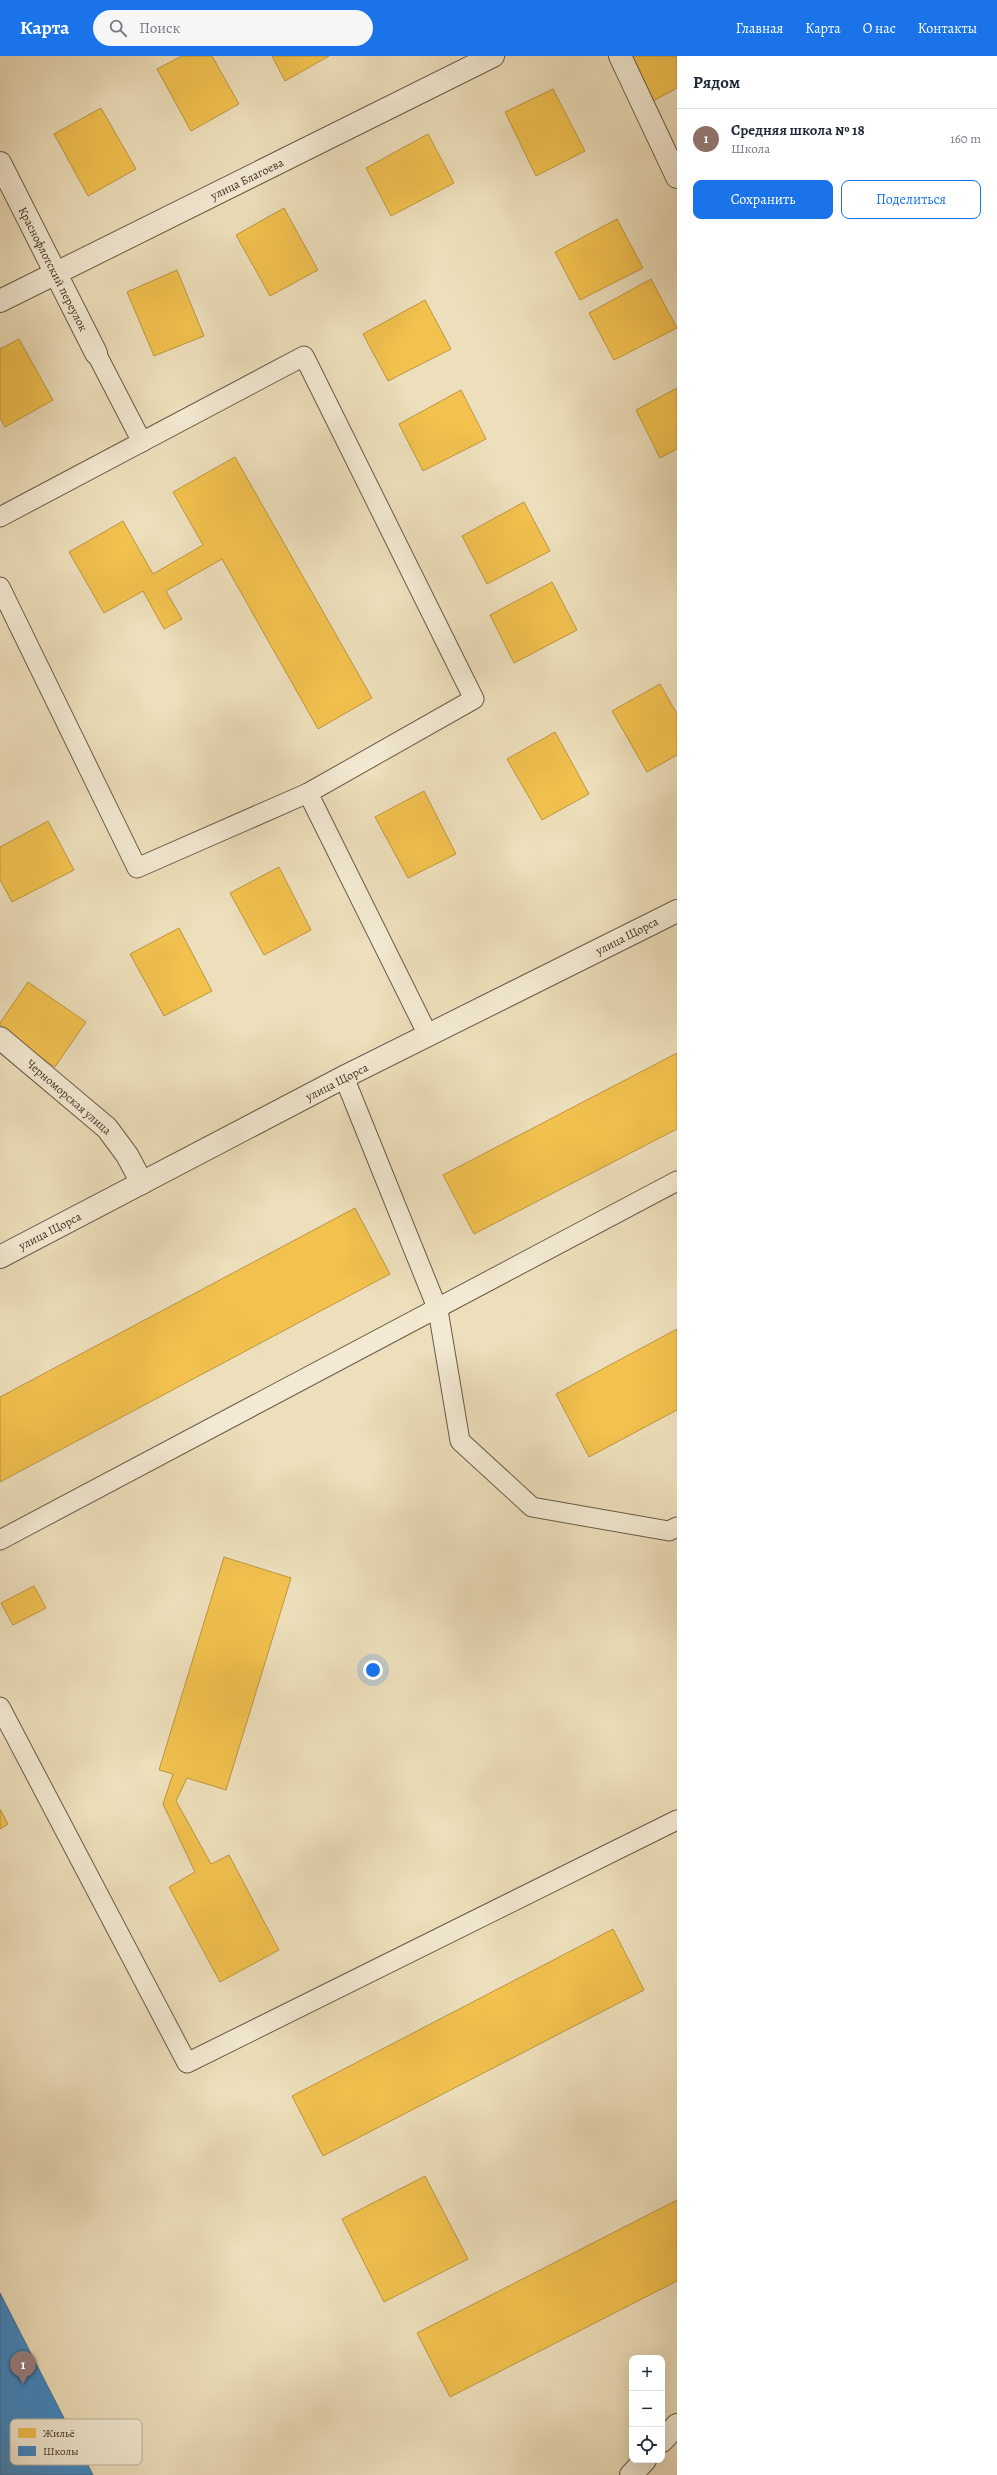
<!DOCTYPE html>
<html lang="ru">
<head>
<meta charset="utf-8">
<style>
	body { margin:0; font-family:Alegreya,serif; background:#f6f6f7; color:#1f2937 }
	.controls { position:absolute; right:12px; bottom:12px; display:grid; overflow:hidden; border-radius:8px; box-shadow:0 4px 16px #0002 }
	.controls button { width:36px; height:36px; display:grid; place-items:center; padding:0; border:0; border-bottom:1px solid #e0e1e3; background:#fff; color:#1f2937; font:20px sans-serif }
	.you { position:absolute; left:373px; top:1614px; width:14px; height:14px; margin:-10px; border:3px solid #fff; border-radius:50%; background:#1a73e8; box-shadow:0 0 0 6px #1a73e833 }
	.badge { display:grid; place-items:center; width:26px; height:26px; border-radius:50%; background:#1a73e8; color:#fff; font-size:13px; font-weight:700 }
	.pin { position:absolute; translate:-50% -33px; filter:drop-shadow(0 1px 2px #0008) }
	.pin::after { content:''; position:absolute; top:21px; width:14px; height:12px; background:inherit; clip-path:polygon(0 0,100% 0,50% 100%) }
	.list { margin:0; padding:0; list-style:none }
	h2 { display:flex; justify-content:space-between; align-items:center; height:52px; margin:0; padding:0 16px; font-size:17px }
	h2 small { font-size:13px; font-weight:400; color:#747a83 }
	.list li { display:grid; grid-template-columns:26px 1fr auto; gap:12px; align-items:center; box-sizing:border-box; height:60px; padding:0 16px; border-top:1px solid #e0e1e3 }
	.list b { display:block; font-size:15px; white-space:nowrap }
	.list p { margin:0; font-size:13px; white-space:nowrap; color:#747a83 }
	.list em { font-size:13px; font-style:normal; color:#747a83 }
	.actions { display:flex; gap:8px; padding:12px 16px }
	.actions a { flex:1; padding:9px 0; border:1px solid #1a73e8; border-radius:8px; text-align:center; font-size:14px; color:#1a73e8 }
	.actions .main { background:#1a73e8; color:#fff }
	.icon { flex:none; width:22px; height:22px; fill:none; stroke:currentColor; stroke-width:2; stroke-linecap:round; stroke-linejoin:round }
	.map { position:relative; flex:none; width:677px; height:2419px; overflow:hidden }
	header { display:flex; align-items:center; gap:24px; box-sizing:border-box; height:56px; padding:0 20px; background:#1a73e8; color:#fff }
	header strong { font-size:19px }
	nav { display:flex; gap:22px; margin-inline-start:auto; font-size:14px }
	.search { width:280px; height:36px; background:#f6f6f7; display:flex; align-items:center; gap:10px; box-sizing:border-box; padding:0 14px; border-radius:22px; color:#747a83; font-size:15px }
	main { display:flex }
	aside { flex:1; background:#fff }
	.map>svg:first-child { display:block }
</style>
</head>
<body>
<header>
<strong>Карта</strong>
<div class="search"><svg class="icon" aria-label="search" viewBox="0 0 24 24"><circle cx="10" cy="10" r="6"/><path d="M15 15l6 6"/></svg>Поиск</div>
<nav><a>Главная</a><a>Карта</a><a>О нас</a><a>Контакты</a></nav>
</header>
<main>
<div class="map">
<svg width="677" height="2419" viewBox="0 0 677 2419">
	<rect width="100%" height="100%" fill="#eddfbb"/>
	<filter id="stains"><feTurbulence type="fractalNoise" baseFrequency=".005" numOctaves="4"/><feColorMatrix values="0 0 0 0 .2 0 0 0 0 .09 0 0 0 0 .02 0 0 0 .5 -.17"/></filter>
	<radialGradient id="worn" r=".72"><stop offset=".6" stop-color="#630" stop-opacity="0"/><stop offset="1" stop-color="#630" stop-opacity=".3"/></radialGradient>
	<g fill="#f2c14e" stroke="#bc9541">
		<polygon points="182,0 212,0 239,48 191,75 157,13"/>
		<polygon points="272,0 329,0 285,25"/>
		<polygon points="627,0 677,0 677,32 653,45"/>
		<polygon points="553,33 585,95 536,120 505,56"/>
		<polygon points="101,52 136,113 88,140 54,78"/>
		<polygon points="428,78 454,127 391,160 366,112"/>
		<polygon points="284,152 318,214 270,240 236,179"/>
		<polygon points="617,163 643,212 580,244 555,196"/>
		<polygon points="177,214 204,280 154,300 127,236"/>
		<polygon points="651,223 677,272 614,304 589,257"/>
		<polygon points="425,244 451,293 388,325 363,278"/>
		<polygon points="19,283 53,344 5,371 0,362 0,293"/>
		<polygon points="677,332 677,393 660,402 636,354"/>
		<polygon points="461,334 486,383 423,415 399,368"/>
		<polygon points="235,401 372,642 318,673 222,503 166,535 182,563 164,573 143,535 104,557 69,496 123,465 153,518 203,489 173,436"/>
		<polygon points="524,446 550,495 487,528 462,480"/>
		<polygon points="552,526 577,574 514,607 490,559"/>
		<polygon points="660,628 677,658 677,699 647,716 612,655"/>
		<polygon points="555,676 589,738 542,764 507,703"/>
		<polygon points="424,735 456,798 408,822 375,761"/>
		<polygon points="48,765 74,814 12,846 0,824 0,791"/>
		<polygon points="279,811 311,874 264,899 230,837"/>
		<polygon points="179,872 212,935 164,960 130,898"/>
		<polygon points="28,926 86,966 55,1011 0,974 0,967"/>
		<polygon points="677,997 677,1073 474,1178 443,1119"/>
		<polygon points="355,1152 390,1218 0,1426 0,1341"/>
		<polygon points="677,1273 677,1354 589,1401 556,1338"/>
		<polygon points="224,1501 291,1522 226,1734 187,1722 176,1745 211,1808 229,1799 279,1894 220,1926 169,1831 195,1816 163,1748 173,1718 159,1714"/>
		<polygon points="34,1530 46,1552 13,1569 1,1547"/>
		<polygon points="0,1753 8,1768 0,1773"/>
		<polygon points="613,1873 644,1934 323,2100 292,2040"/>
		<polygon points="425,2120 468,2203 384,2246 342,2163"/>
		<polygon points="677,2144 677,2225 450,2341 417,2277"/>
	</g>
	<polygon fill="#3f88c5" stroke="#3f6d94" points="0,2237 93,2419 0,2419"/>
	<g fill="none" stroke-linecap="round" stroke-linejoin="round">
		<defs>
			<g id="service">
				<polyline points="96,297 142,386"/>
				<polyline points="0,461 304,300 474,643 308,737 428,979"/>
				<polyline points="0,531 137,812 308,737"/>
				<polyline points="344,1021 438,1254 460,1385 532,1451 669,1475 677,1471"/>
				<polyline points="0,1484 677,1125"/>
				<polyline points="0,1651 187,2007 677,1764"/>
			</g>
			<g id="minor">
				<polyline points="620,0 677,121"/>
				<polyline points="0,107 96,297"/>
				<polyline points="0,245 493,0"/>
				<polyline points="0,982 107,1072 127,1099 142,1127"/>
				<polyline points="662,2385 677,2369"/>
				<polyline points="631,2419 645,2404"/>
			</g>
			<polyline id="tertiary" points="0,1201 344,1021 677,855"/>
		</defs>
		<use href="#service" stroke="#6a5b48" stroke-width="21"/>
		<use href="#minor" stroke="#6a5b48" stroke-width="24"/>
		<use href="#tertiary" stroke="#6a5b48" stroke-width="24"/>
		<use href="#service" stroke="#f3ead3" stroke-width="19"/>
		<use href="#minor" stroke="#f3ead3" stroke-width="22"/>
		<use href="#tertiary" stroke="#f3ead3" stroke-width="22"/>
	</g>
	<g text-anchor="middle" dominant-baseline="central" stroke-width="4" stroke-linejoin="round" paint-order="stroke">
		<g font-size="12" fill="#3e2f22" stroke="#f3ead3">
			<text transform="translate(247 123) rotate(-26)">улица Благоева</text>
			<text transform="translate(53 213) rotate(63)">Краснофлотский переулок</text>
			<text transform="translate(627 880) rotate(-27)">улица Щорса</text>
			<text transform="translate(337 1026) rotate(-27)">улица Щорса</text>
			<text transform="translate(69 1041) rotate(41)">Черноморская улица</text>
			<text transform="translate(50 1175) rotate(-27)">улица Щорса</text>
		</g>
	</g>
	<rect x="10" y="2363" width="132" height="46" rx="6" fill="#f3ead3" stroke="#bdb29e" stroke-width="1"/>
	<rect x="18" y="2372" width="18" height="10" fill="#f2c14e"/>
	<rect x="18" y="2390" width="18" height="10" fill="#3f88c5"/>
	<g font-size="11" fill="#3e2f22">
		<text x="43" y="2381">Жильё</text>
		<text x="43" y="2399">Школы</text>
	</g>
	<rect width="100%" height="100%" filter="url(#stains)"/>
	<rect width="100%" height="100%" fill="url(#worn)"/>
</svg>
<div class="controls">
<button>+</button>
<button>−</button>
<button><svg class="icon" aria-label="locate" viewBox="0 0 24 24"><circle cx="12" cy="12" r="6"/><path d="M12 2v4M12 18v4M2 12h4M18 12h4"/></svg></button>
</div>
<div class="you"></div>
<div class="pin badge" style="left:23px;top:2328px;background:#8d6e63">1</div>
</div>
<aside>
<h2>Рядом<small></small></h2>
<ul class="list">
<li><span class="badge" style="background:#8d6e63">1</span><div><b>Средняя школа № 18</b><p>Школа</p></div><em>160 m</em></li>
</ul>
<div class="actions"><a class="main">Сохранить</a><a>Поделиться</a></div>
</aside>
</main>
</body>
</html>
